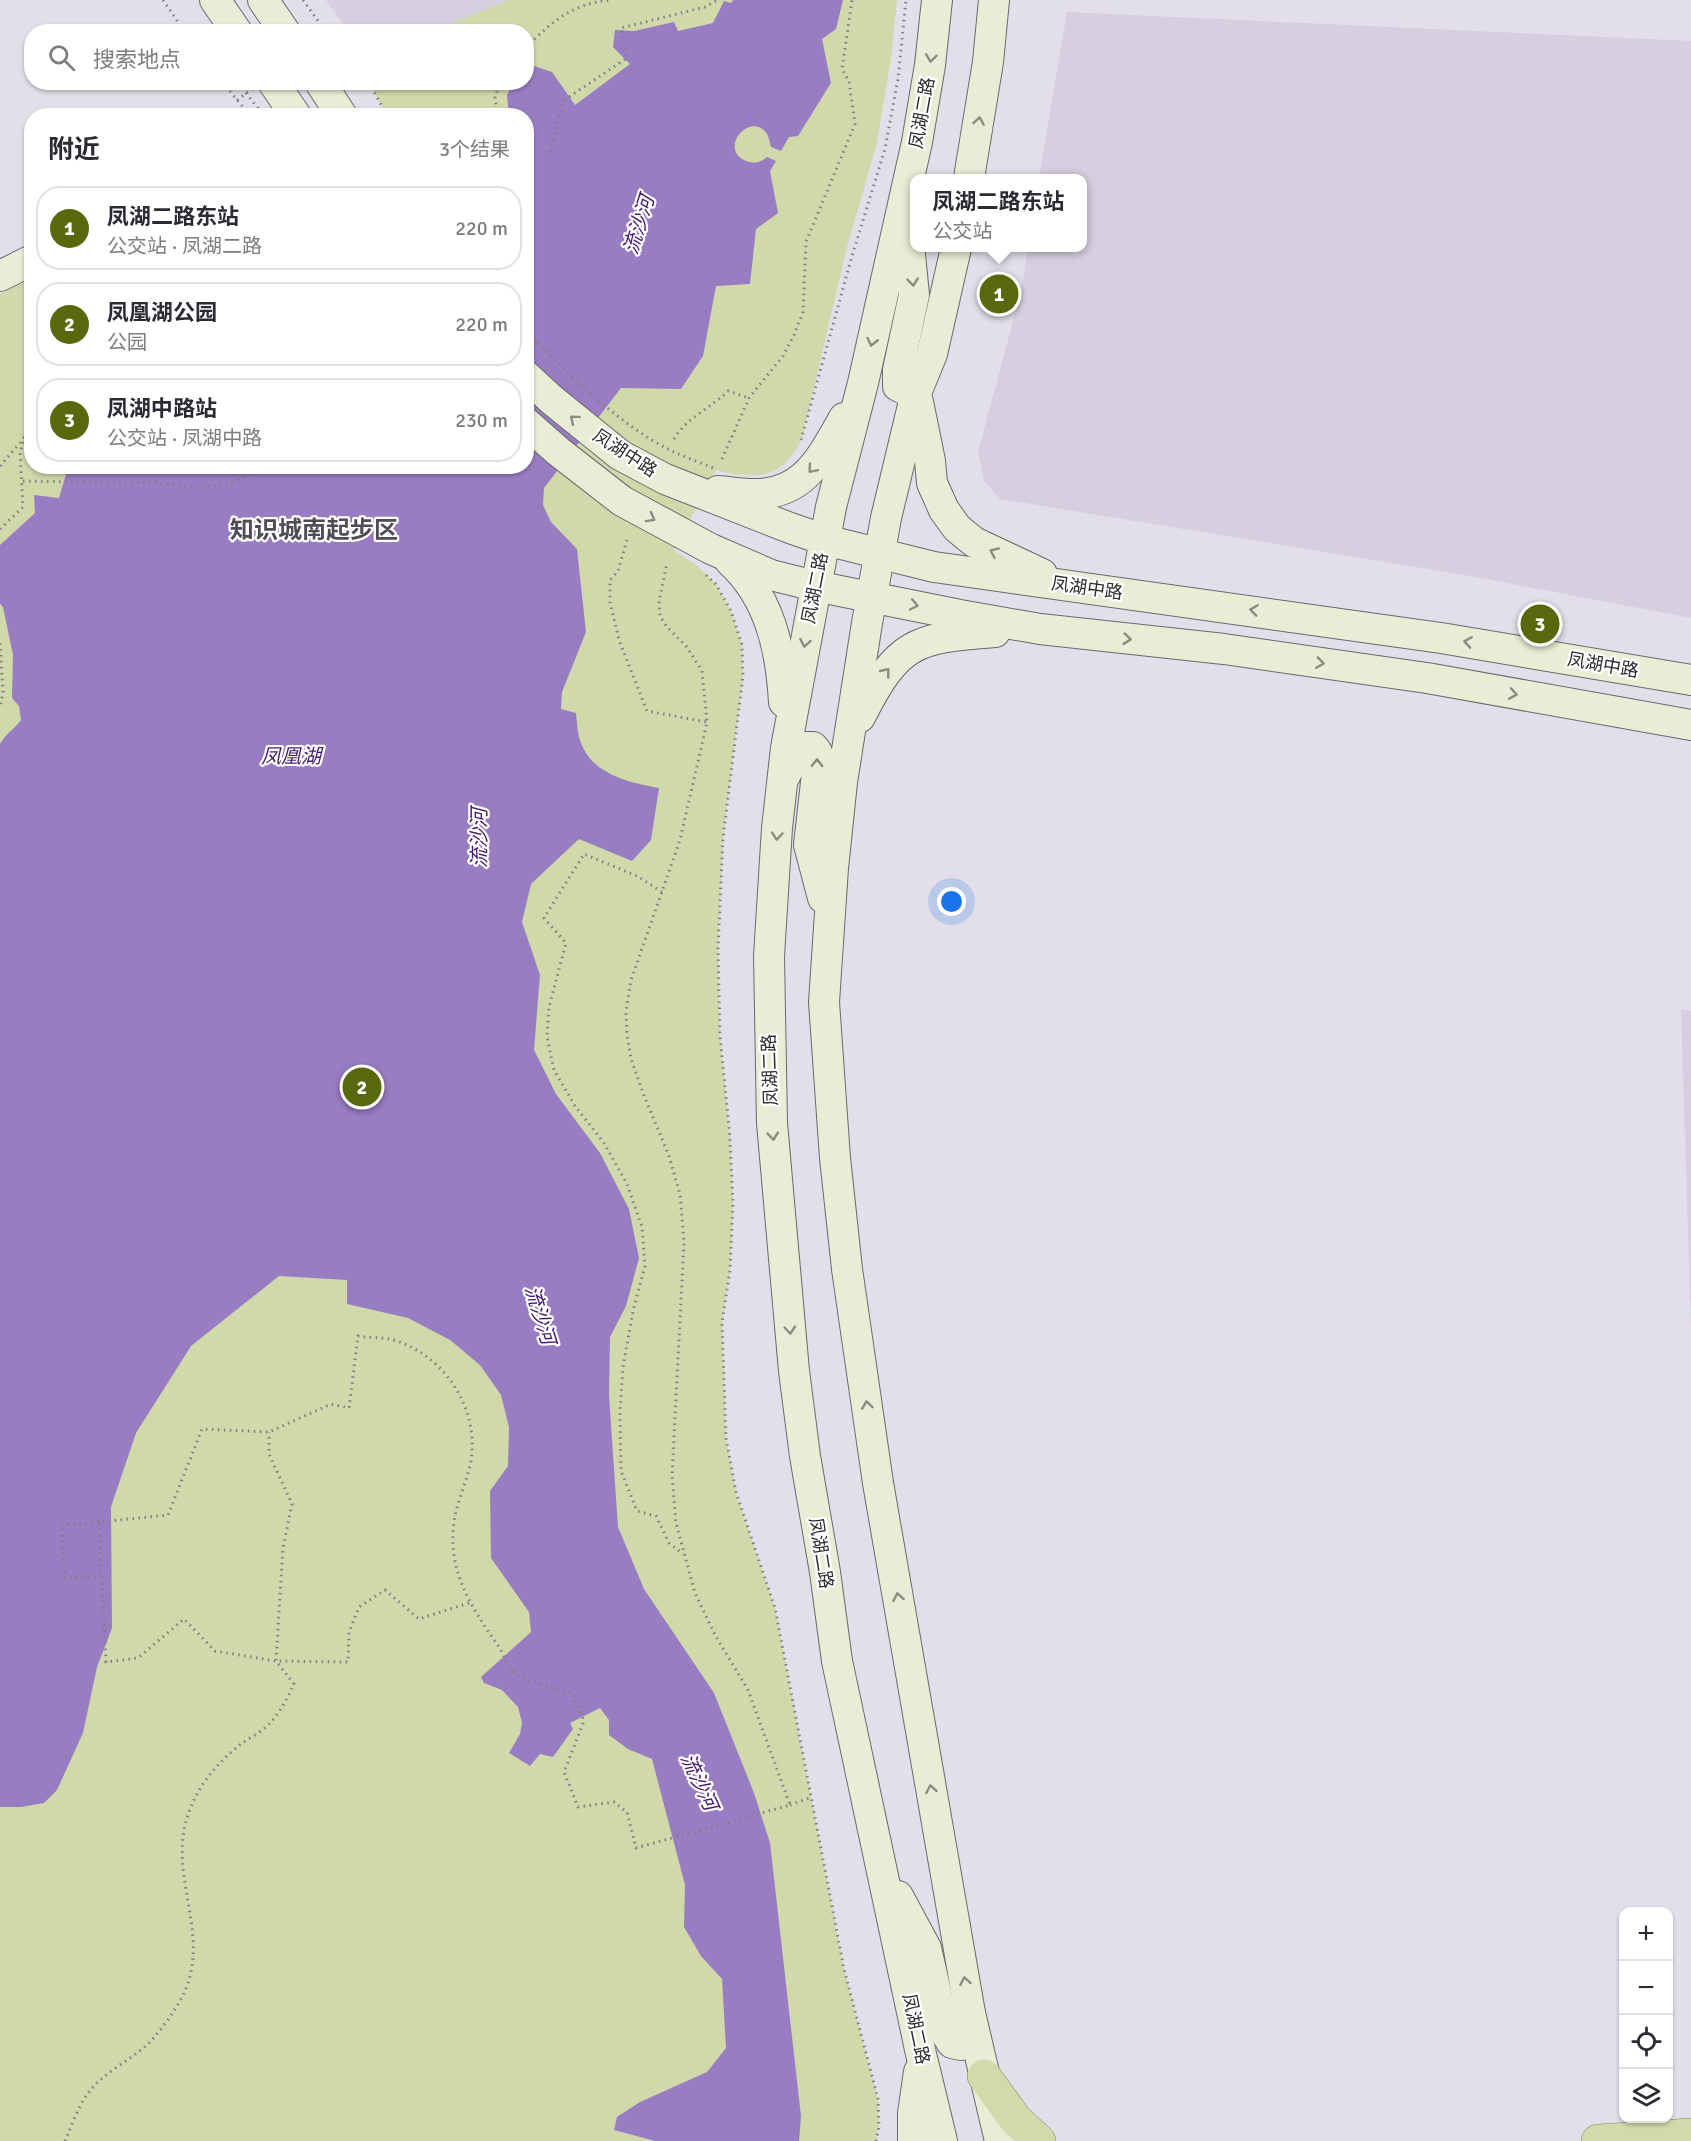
<!DOCTYPE html>
<html lang="zh">
<head>
<meta charset="utf-8">
<style>
	body { margin:0; font-family:Signika,"Noto Sans SC",sans-serif; background:#f7f7f7; color:#2b2b33 }
	.controls { position:absolute; right:18px; bottom:18px; display:grid; overflow:hidden; border-radius:12px; box-shadow:0 2px 4px #0004 }
	.controls button { width:54px; height:54px; display:grid; place-items:center; padding:0; border:0; border-bottom:2px solid #e1e1e2; background:#fff; color:#2b2b33; font:30px sans-serif }
	.you { position:absolute; left:952px; top:902px; width:21px; height:21px; margin:-15px; border:4px solid #fff; border-radius:50%; background:#1a73e8; box-shadow:0 0 0 9px #1a73e833 }
	.badge { display:grid; place-items:center; width:39px; height:39px; border-radius:50%; background:#5b670c; color:#fff; font-size:20px; font-weight:700 }
	.pin { position:absolute; translate:-50% -50%; border:3px solid #fff; box-shadow:0 2px 6px #0006 }
	.popup { position:absolute; left:910px; top:174px; width:177px; height:78px; box-sizing:border-box; display:grid; place-content:center; border-radius:12px; background:#fff; filter:drop-shadow(0 2px 4px #0005); font-size:20px; white-space:nowrap; color:#7c7c81 }
	.popup b { font-size:22px; color:#2b2b33 }
	.popup::after { content:''; position:absolute; left:50%; top:100%; margin-left:-12px; border:12px solid transparent; border-top-color:#fff }
	.list { margin:0; padding:0; list-style:none }
	h2 { display:flex; justify-content:space-between; align-items:center; height:78px; margin:0; padding:0 24px; font-size:26px }
	h2 small { font-size:20px; font-weight:400; color:#7c7c81 }
	.list li { display:grid; grid-template-columns:39px 1fr auto; gap:18px; align-items:center; box-sizing:border-box; height:84px; margin:0 12px 12px; padding:0 12px; border:2px solid #e1e1e2; border-radius:24px }
	.list b { display:block; font-size:22px; white-space:nowrap }
	.list p { margin:0; font-size:20px; white-space:nowrap; color:#7c7c81 }
	.list em { font-size:20px; font-style:normal; color:#7c7c81 }
	.icon { flex:none; width:33px; height:33px; fill:none; stroke:currentColor; stroke-width:2; stroke-linecap:round; stroke-linejoin:round }
	.map { position:relative; flex:none; width:1691px; height:2141px; overflow:hidden }
	.search { position:absolute; background:#fff; box-shadow:0 2px 4px #0004; left:24px; top:24px; width:510px; height:66px; display:flex; align-items:center; gap:15px; box-sizing:border-box; padding:0 21px; border-radius:24px; color:#7c7c81; font-size:22px }
	.panel { position:absolute; background:#fff; box-shadow:0 2px 4px #0004; left:24px; top:108px; width:510px; height:366px; border-radius:24px }
	.map>svg:first-child { display:block }
</style>
</head>
<body>
<div class="map">
<svg width="1691" height="2141" viewBox="0 0 1691 2141">
	<rect width="100%" height="100%" fill="#e3dfea"/>
	<g fill="#d5cfe0">
		<polygon points="326,0 509,0 433,32 348,31"/>
		<polygon points="1067,12 1691,41 1691,618 1459,574 1000,499 984,481 978,452 1021,291 1028,248 1083,248 1083,178 1039,178"/>
		<polygon points="1681,1009 1691,1011 1691,1329 1691,1328"/>
	</g>
	<path fill="#cfd9aa" d="M509 0H897L891 59 877 143 847 247 802 439C798 445 794 453 789 459 771 481 741 477 716 470L674 551 694 563 716 584 731 611 742 645 743 676 723 838 718 950 720 1035 730 1138 733 1203 730 1270 722 1323 726 1438 736 1492 775 1608 844 1969 878 2099 879 2127 876 2141H0V294L31 279 32 466H526V116L387 115 369 83 526 82V32L433 31Z"/>
	<path fill="#997dc3" d="M733 0H843L836 29 822 39 831 83 798 136 789 137 781 151 771 147C770 144 769 137 767 134 751 110 717 149 746 161 755 164 760 163 767 157L776 161 770 171 778 213 756 229 750 284 716 286 703 356 681 389 621 388 544 488 543 505 551 522 577 549 586 632 562 692 561 709 576 713C577 721 577 729 579 737 589 774 627 782 659 788L651 840 632 861 579 839 531 884 522 922 540 975 534 1050 556 1094 600 1153 629 1209 639 1258 626 1306 610 1337 609 1395 618 1527 644 1589 714 1693 754 1793 770 1843 801 2116 799 2141H655L614 2130 617 2117 640 2102 707 2072 726 2048 722 1979 701 1956 684 1927 685 1885 652 1759 628 1749 609 1735V1720L600 1708 570 1723 573 1729 553 1757 540 1754 530 1766 509 1753 520 1734 522 1723 518 1707 502 1690 484 1683 481 1677 531 1632 529 1612 491 1558 490 1491 508 1466 509 1427 501 1395 480 1365 450 1340 408 1318 347 1304V1280L279 1276 191 1346 136 1433 111 1507 112 1628 97 1667 83 1733 57 1790 44 1803 21 1807H0V744C6 733 15 729 21 720L19 706 12 698 13 655 3 607 0 604V545L35 513 34 495 59 498 68 467 526 466V116L509 115 507 95 513 83 526 82 527 70 534 66 552 72 575 105 630 64 613 47 615 30 634 31 674 22 678 31 713 23 724 1 731 3Z"/>
	<g fill="none" stroke-linecap="round" stroke-linejoin="round">
		<defs>
			<g id="secondary">
				<polyline points="215,0 237,32"/>
				<polyline points="263,0 285,32"/>
				<polyline points="937,0 930,65 917,142 863,383 831,507 786,748 777,828 769,956 772,1123 794,1371 805,1456 825,1572 837,1661 921,2054 942,2141"/>
				<polyline points="273,82 296,116"/>
				<polyline points="320,82 342,116"/>
				<polyline points="969,178 988,62 994,0"/>
				<path d="M907 224 914 295 898 370V386L904 389C914 386 919 378 924 369"/>
				<polyline points="956,248 932,354 916,393 886,518 867,623 842,782 833,868 824,1002 835,1158 847,1269 878,1483 970,2013 1000,2141"/>
				<polyline points="0,276 32,260"/>
				<polyline points="526,376 552,400 620,455 665,479 790,528 825,540 934,567 1441,638 1691,680"/>
				<polyline points="918,402 930,461 932,483 944,510 957,528 974,542 1042,574"/>
				<polyline points="526,423 559,452 622,501 711,549 771,575 815,586 960,615 1040,629 1224,649 1427,678 1691,725"/>
				<path d="M718 491C729 492 740 494 751 494 804 496 821 458 844 418"/>
				<path d="M730 561C770 597 781 650 784 702"/>
				<path d="M860 717C898 642 914 638 995 632"/>
				<path d="M785 776 796 752 801 747H813C818 752 819 756 818 764L809 845 823 898"/>
				<polyline points="898,1896 926,1948 945,2032 952,2043 961,2045 967,2040 970,2013"/>
				<polyline points="913,2141 913,2113 919,2072"/>
			</g>
			<g id="primary">
				<polyline points="984,2076 1016,2120 1039,2141"/>
				<polyline points="1598,2141 1691,2135"/>
			</g>
		</defs>
		<use href="#secondary" stroke="#6b6871" stroke-width="32"/>
		<use href="#primary" stroke="#838d5a" stroke-width="34"/>
		<g stroke="#817e85" stroke-width="3" stroke-dasharray="1.5 4.5" stroke-linecap="butt">
			<polyline points="163,0 185,32"/>
			<polyline points="303,0 326,32"/>
			<path d="M526 48C552 21 572 4 610 0"/>
			<polyline points="222,82 243,107 245,116"/>
			<polyline points="369,82 387,116"/>
			<polyline points="246,93 264,116"/>
			<polyline points="237,100 252,89"/>
			<polyline points="498,116 495,98 500,82"/>
			<polyline points="526,152 550,152 563,101 627,58 621,28 705,7 717,0"/>
			<path d="M526 329C562 370 621 426 670 450 684 457 699 462 713 468"/>
			<path d="M674 439C686 418 711 408 728 391L749 398"/>
			<polyline points="801,440 852,256 885,149 898,79 906,0"/>
			<polyline points="722,459 749,398 783,356 794,335 803,312 806,242 855,124 849,81 842,69 852,0"/>
			<polyline points="0,466 32,429"/>
			<polyline points="23,481 125,483 154,482 198,488 228,484 266,466"/>
			<polyline points="0,529 23,507 20,452 26,433"/>
			<polyline points="627,540 618,571 610,580 610,602 619,640 647,711 707,722"/>
			<polyline points="706,575 716,584 731,611 742,645 743,676 723,838 718,950 720,1035 730,1138 733,1203 730,1270 722,1323 726,1438 736,1492 775,1608 844,1969 878,2099 879,2127 876,2141"/>
			<polyline points="0,643 3,692 0,707"/>
			<polyline points="662,892 637,876 584,854 544,918 566,943 549,1007 547,1037 554,1070 575,1106 604,1143 627,1184 642,1227 645,1266 633,1311 623,1367 620,1413 621,1471 637,1511 656,1516 669,1543 683,1554"/>
			<polyline points="99,1522 61,1525 65,1578 101,1576"/>
			<path d="M469 1603 419 1619 385 1590 359 1607 349 1632 348 1662 276 1661 215 1651 184 1619 138 1658 106 1662 99 1522 168 1515 202 1429 269 1432 331 1404 349 1408 358 1336C370 1338 383 1337 394 1340 442 1355 475 1402 472 1451 471 1475 457 1498 454 1522 447 1572 472 1608 499 1647 504 1655 509 1668 516 1674 523 1680 562 1690 572 1693L584 1721 564 1772 578 1807 614 1802 627 1812 636 1848 790 1805 748 1690 715 1635 695 1593 676 1523 672 1476 684 1242 680 1194 669 1156 643 1093 631 1059 627 1035 626 1011 631 980 680 840 707 722 702 671 686 646 667 627 660 616 659 601 667 563"/>
			<polyline points="790,1805 812,1797"/>
			<path d="M65 2141C72 2125 78 2106 89 2092 105 2071 130 2061 149 2043 161 2030 172 2015 181 1999 215 1937 165 1875 189 1812 199 1784 218 1762 241 1744 249 1738 260 1733 267 1726 279 1715 287 1699 294 1684L276 1661 283 1548 292 1504 269 1454V1432"/>
		</g>
		<use href="#secondary" stroke="#e8edd5" stroke-width="30"/>
		<use href="#primary" stroke="#d1daaa" stroke-width="33"/>
	</g>
	<defs><path id="oneway-chevron" d="M-2-3.5L2.5 0L-2 3.5" fill="none" stroke-width="1.6" stroke-linecap="round" stroke-linejoin="round" transform="scale(1.5)"/></defs>
	<g stroke="#8a8c82">
		<use href="#oneway-chevron" transform="translate(931 58) rotate(97)"/>
		<use href="#oneway-chevron" transform="translate(979 121) rotate(-81)"/>
		<use href="#oneway-chevron" transform="translate(913 282) rotate(84)"/>
		<use href="#oneway-chevron" transform="translate(872 342) rotate(103)"/>
		<use href="#oneway-chevron" transform="translate(574 419) rotate(-140)"/>
		<use href="#oneway-chevron" transform="translate(812 469) rotate(130)"/>
		<use href="#oneway-chevron" transform="translate(651 518) rotate(29)"/>
		<use href="#oneway-chevron" transform="translate(994 552) rotate(-156)"/>
		<use href="#oneway-chevron" transform="translate(914 605) rotate(12)"/>
		<use href="#oneway-chevron" transform="translate(1254 610) rotate(-172)"/>
		<use href="#oneway-chevron" transform="translate(1127 639) rotate(6)"/>
		<use href="#oneway-chevron" transform="translate(1468 642) rotate(-171)"/>
		<use href="#oneway-chevron" transform="translate(805 643) rotate(100)"/>
		<use href="#oneway-chevron" transform="translate(1320 663) rotate(8)"/>
		<use href="#oneway-chevron" transform="translate(886 672) rotate(-51)"/>
		<use href="#oneway-chevron" transform="translate(1513 694) rotate(10)"/>
		<use href="#oneway-chevron" transform="translate(817 763) rotate(-89)"/>
		<use href="#oneway-chevron" transform="translate(777 836) rotate(95)"/>
		<use href="#oneway-chevron" transform="translate(773 1136) rotate(85)"/>
		<use href="#oneway-chevron" transform="translate(790 1330) rotate(85)"/>
		<use href="#oneway-chevron" transform="translate(867 1405) rotate(-98)"/>
		<use href="#oneway-chevron" transform="translate(898 1597) rotate(-100)"/>
		<use href="#oneway-chevron" transform="translate(931 1789) rotate(-100)"/>
		<use href="#oneway-chevron" transform="translate(965 1981) rotate(-100)"/>
	</g>
	<g text-anchor="middle" dominant-baseline="central" stroke-width="4.5" stroke-linejoin="round" paint-order="stroke">
		<g font-size="18" fill="#2b2a2e" stroke="#fff">
			<text transform="translate(922 113) rotate(-80)">凤湖二路</text>
			<text transform="translate(625 453) rotate(33)">凤湖中路</text>
			<text transform="translate(815 588) rotate(-79)">凤湖二路</text>
			<text transform="translate(1087 588) rotate(8)">凤湖中路</text>
			<text transform="translate(1603 665) rotate(10)">凤湖中路</text>
			<text transform="translate(770 1070) rotate(-92)">凤湖二路</text>
			<text transform="translate(821 1553) rotate(81)">凤湖二路</text>
			<text transform="translate(916 2029) rotate(78)">凤湖二路</text>
		</g>
		<g font-size="20" font-style="italic" fill="#42196d" stroke="#fff">
			<text transform="translate(639 225) rotate(-73)">流沙河</text>
			<text x="291" y="756">凤凰湖</text>
			<text transform="translate(479 838) rotate(-90)">流沙河</text>
			<text transform="translate(540 1315) rotate(73)">流沙河</text>
			<text transform="translate(699 1782) rotate(65)">流沙河</text>
		</g>
		<g font-size="24" font-weight="bold" fill="#4f4c55" stroke="#fff">
			<text x="314" y="530">知识城南起步区</text>
		</g>
	</g>
</svg>
<div class="controls">
<button>+</button>
<button>−</button>
<button><svg class="icon" aria-label="locate" viewBox="0 0 24 24"><circle cx="12" cy="12" r="6"/><path d="M12 2v4M12 18v4M2 12h4M18 12h4"/></svg></button>
<button><svg class="icon" aria-label="layers" viewBox="0 0 24 24"><path d="M12 4l9 5-9 5-9-5zM3 14l9 5 9-5"/></svg></button>
</div>
<div class="you"></div>
<div class="pin badge" style="left:999px;top:294px">1</div>
<div class="popup"><b>凤湖二路东站</b>公交站</div>
<div class="pin badge" style="left:362px;top:1087px">2</div>
<div class="pin badge" style="left:1540px;top:624px">3</div>
<div class="search"><svg class="icon" aria-label="search" viewBox="0 0 24 24"><circle cx="10" cy="10" r="6"/><path d="M15 15l6 6"/></svg>搜索地点</div>
<section class="panel">
<h2>附近<small>3个结果</small></h2>
<ul class="list">
<li><span class="badge">1</span><div><b>凤湖二路东站</b><p>公交站 · 凤湖二路</p></div><em>220 m</em></li>
<li><span class="badge">2</span><div><b>凤凰湖公园</b><p>公园</p></div><em>220 m</em></li>
<li><span class="badge">3</span><div><b>凤湖中路站</b><p>公交站 · 凤湖中路</p></div><em>230 m</em></li>
</ul>
</section>
</div>
</body>
</html>
